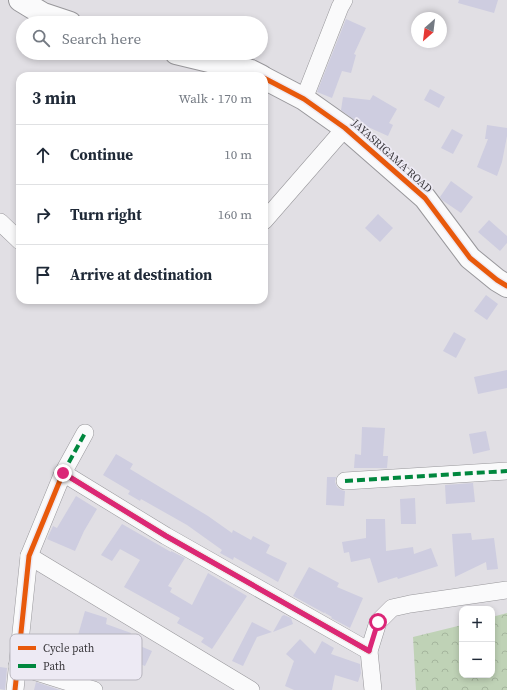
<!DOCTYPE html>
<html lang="en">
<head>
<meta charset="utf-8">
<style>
	body { margin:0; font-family:"Source Serif 4",serif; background:#f2f2f3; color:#1f2937 }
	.controls { position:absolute; right:12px; bottom:12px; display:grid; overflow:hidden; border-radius:8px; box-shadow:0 2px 6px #0003 }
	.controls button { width:36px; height:36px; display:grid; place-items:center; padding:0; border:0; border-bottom:1px solid #e0e1e3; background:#fff; color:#1f2937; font:20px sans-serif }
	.compass { position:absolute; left:411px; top:12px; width:36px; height:36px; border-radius:50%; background:#fff; box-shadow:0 2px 6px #0003; rotate:208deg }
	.stop { position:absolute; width:12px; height:12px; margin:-9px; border:3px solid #db2777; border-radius:50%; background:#fff }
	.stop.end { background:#db2777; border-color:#fff; box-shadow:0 1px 4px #0008 }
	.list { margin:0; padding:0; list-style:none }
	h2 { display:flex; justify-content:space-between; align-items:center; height:52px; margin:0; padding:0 16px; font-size:17px }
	h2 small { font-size:13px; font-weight:400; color:#747a83 }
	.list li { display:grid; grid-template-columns:26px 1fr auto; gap:12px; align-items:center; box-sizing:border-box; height:60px; padding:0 16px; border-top:1px solid #e0e1e3 }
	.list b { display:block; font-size:15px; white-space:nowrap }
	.list em { font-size:13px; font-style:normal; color:#747a83 }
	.icon { flex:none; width:22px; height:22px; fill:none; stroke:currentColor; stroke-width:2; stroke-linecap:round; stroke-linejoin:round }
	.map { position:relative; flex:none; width:507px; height:690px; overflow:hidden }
	.search { position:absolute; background:#fff; box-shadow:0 2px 6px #0003; left:16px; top:16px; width:252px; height:44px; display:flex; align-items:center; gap:10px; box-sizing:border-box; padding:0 14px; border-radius:22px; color:#747a83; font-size:15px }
	.panel { position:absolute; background:#fff; box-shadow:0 2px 6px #0003; left:16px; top:72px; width:252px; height:232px; border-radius:12px }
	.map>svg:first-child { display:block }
</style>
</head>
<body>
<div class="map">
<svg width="507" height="690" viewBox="0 0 507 690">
	<defs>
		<pattern id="park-crowns" width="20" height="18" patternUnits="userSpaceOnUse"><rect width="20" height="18" fill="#bfd2b6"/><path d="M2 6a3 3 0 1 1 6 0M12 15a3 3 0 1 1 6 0" fill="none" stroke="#a5b59d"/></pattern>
	</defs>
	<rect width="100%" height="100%" fill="#e1dfe4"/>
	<polygon fill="url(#park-crowns)" points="507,613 507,690 416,690 413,637 462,625 462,675 492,675 492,617"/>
	<g fill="#cecde0">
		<polygon points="459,0 498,0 494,13 458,3"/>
		<polygon points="346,19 366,28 354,54 356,55 351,73 342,71 332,98 317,92"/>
		<polygon points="430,89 445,97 439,108 424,100"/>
		<polygon points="373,95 397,109 389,123 393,125 388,136 357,122 341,110 343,97 370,100"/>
		<polygon points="487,125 507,128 507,136 502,162 497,176 477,167 488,139 485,139"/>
		<polygon points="452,129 463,135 453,154 441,148"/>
		<polygon points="451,181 473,197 461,213 442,200 440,197"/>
		<polygon points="378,214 393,228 380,242 365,228"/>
		<polygon points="489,220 507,236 507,243 500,251 478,232"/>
		<polygon points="486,295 498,304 487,320 474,311"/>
		<polygon points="454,332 466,339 456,358 443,351"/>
		<polygon points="507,370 507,388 478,394 474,377"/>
		<polygon points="362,427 385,428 383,456 388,456 387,468 354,468 355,454 361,455"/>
		<polygon points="486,431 490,450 473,454 469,434"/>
		<polygon points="116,454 133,464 130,469 208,516 232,533 233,530 251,540 253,536 270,545 266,553 287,563 278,582 234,557 233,560 220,553 222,550 187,525 141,499 140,501 128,494 130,491 103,475"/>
		<polygon points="327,477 336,477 335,482 337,487 341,490 345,491 344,506 326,505"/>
		<polygon points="473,483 475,502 446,504 445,485"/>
		<polygon points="76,496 97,509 84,531 75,551 47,539 53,526 57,528"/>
		<polygon points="415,498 416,524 401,524 400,499"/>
		<polygon points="366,519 385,519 386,551 413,547 414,554 431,548 438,566 398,579 397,577 378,583 370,558 351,562 349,552 344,553 342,542 366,538"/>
		<polygon points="122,524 171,552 171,551 185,558 168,586 172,588 170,592 192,605 208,573 247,596 212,649 201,642 204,638 177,623 180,618 124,587 140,560 120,549 112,561 101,555"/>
		<polygon points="471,533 472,540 494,538 498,569 487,570 486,562 455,577 452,534"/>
		<polygon points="309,567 339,583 337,587 363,598 350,628 331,618 332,617 325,613 326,612 324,613 293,596"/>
		<polygon points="85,611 107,618 106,624 131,633 128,641 152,651 145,666 130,660 127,668 97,656 95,661 71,654 67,671 40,663 46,635 76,642"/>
		<polygon points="284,615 291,618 293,624 273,632 282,616"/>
		<polygon points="252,622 272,632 257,637 243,666 232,661"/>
		<polygon points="300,639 315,654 322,641 334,648 331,654 360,664 361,673 358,682 335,675 332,690 294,690 285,686 294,661 286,654"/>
		<polygon points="0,667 7,668 5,690 0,689"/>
		<polygon points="36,682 60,690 34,690"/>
	</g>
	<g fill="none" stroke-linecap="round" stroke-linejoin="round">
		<defs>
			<g id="minor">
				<polyline points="304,99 340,7 344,0"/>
				<polyline points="264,221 345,128"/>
				<polyline points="0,222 20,241"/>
				<polyline points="63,473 85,433"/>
				<polyline points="345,481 507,471"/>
				<polyline points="29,556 251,690"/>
				<polyline points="17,666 94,690"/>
				<polyline points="15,690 29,556 63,473 166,536 369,651"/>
				<polyline points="373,690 369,651 378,622 392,608 410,604 507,590"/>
			</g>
			<g id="tertiary">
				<polyline points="20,0 43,14 70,23"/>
				<polyline points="176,53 251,71 261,76"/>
				<polyline points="264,78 304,99 345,128 425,198 470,258 497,280 507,286"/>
			</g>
		</defs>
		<use href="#minor" stroke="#98979b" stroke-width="18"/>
		<use href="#tertiary" stroke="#98979b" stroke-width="24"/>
		<use href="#minor" stroke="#fafafb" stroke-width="17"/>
		<use href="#tertiary" stroke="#fafafb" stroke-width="22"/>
		<g stroke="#00873e" stroke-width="4" stroke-dasharray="8 4" stroke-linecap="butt">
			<polyline points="63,473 85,433"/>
			<polyline points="345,481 507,471"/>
		</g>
		<defs>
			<g id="cycleway">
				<polyline points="264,78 304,99 345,128 425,198 470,258 497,280 507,286"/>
				<polyline points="15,690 29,556 63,473 166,536 369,651"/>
			</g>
		</defs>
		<use href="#cycleway" stroke="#edeaf4" stroke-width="8"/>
		<use href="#cycleway" stroke="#e8590c" stroke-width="5"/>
	</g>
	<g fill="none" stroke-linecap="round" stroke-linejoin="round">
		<polyline stroke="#db2777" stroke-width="5" points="63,473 166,536 369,651 378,622"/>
	</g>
	<g text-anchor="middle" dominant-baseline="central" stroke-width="3.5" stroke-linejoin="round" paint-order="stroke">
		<g font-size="11" fill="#3a383c" stroke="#edeaf4">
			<text transform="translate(392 156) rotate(42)">JAYASRIGAMA ROAD</text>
		</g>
	</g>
	<rect x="10" y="634" width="132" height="46" rx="6" fill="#edeaf4" stroke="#b7b5bd" stroke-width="1"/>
	<rect x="18" y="646" width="18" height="4" fill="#e8590c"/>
	<rect x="18" y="664" width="18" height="4" fill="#00873e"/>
	<g font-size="11" fill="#3a383c">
		<text x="43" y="652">Cycle path</text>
		<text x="43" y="670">Path</text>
	</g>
</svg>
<div class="controls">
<button>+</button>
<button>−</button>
</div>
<svg class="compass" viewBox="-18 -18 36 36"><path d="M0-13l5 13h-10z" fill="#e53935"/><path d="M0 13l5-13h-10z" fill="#747a83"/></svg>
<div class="stop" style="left:378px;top:622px"></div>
<div class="stop end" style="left:63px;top:473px"></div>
<div class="search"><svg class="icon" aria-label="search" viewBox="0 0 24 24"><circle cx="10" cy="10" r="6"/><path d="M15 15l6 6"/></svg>Search here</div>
<section class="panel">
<h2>3 min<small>Walk · 170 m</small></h2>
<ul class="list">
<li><svg class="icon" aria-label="ahead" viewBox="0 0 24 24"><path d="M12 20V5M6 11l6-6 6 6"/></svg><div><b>Continue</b></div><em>10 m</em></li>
<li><svg class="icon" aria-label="right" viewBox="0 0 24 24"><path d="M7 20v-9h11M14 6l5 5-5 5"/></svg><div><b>Turn right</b></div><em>160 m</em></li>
<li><svg class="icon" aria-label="arrive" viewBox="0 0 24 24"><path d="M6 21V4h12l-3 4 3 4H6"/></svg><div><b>Arrive at destination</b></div></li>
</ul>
</section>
</div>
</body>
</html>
